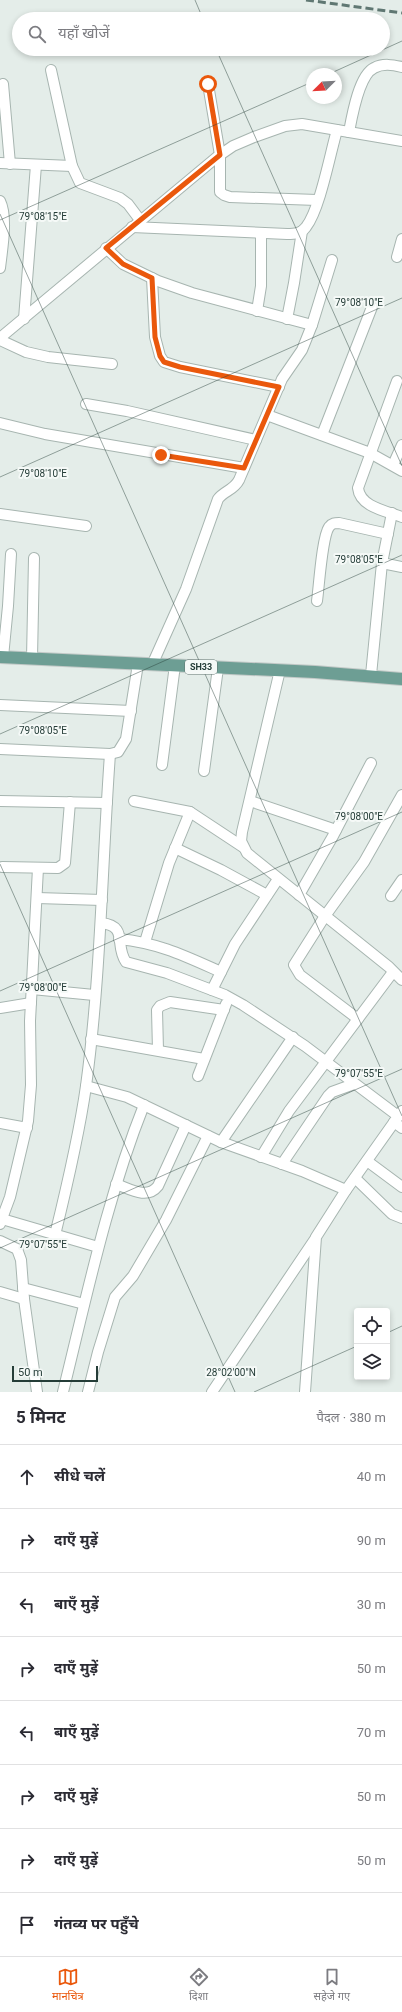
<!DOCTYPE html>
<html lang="hi">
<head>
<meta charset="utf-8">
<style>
	body { margin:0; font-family:Roboto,"Noto Sans Devanagari",sans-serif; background:#f7f7f7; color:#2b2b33 }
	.controls { position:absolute; right:12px; bottom:12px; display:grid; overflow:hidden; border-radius:4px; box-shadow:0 2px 6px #0003 }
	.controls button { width:36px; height:36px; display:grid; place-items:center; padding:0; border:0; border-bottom:1px solid #e1e1e2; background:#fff; color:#2b2b33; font:20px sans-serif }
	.compass { position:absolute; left:306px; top:68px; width:36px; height:36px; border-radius:50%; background:#fff; box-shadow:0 2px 6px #0003; rotate:246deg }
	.scale { position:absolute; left:12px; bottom:10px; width:86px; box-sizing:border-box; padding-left:4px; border:2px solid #253d38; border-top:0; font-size:11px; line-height:14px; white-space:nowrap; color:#253d38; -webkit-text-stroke:3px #f5f9f7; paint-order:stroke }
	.stop { position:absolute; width:12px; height:12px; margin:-9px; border:3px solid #ea580c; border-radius:50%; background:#fff }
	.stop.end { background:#ea580c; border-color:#fff; box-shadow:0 1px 4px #0008 }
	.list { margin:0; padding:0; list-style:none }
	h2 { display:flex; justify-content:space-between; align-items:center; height:52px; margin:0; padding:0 16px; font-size:17px }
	h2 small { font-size:13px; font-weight:400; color:#7c7c81 }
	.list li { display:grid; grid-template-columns:26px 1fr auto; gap:12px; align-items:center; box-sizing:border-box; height:64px; padding:0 16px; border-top:1px solid #e1e1e2 }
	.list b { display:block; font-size:15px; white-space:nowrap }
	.list em { font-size:13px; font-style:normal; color:#7c7c81 }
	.icon { flex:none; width:22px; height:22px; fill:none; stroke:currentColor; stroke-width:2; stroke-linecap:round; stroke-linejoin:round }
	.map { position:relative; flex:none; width:402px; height:1392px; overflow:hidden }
	.search { position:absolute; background:#fff; box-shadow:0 2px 6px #0003; left:12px; right:12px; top:12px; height:44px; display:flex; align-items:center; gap:10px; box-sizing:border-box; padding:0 14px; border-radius:22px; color:#7c7c81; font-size:15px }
	.sheet { height:564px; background:#fff }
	nav { display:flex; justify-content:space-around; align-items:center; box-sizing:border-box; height:56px; border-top:1px solid #e1e1e2; background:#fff; font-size:11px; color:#7c7c81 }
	nav a { display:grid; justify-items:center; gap:2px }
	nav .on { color:#ea580c }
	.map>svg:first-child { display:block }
</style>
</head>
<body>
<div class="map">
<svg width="402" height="1392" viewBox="0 0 402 1392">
	<rect width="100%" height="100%" fill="#e4ede9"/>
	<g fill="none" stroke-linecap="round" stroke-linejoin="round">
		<defs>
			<g id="street">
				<polyline points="51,70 72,166 80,183 120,198 128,204 140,220"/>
				<polyline points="3,84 10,164"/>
				<polyline points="208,84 220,155 220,192 224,195 230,197 317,200"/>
				<path d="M349 132C352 116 359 75 374 68 383 63 393 65 402 67"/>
				<polyline points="0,163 72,166"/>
				<path d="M0 201C8 217 2 250 0 268"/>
				<path d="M132 227 287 234C294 234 301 234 306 227 320 209 330 154 337 130"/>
				<polyline points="106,248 123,264 158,281 192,293 312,325"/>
				<polyline points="397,257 402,239"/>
				<polyline points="152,278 155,337 160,356 164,362 180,367 279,387"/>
				<polyline points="257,311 261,286 261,233"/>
				<polyline points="24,319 36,165"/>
				<polyline points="287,319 294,283 302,231"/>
				<polyline points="0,338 217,157 233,146 254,137 285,126 302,124 402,141"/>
				<polyline points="0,340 26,352 48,357 112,364"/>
				<path d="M397 381 358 488C360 507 386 511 402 517"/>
				<polyline points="86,404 127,411 256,440"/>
				<polyline points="267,415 370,453 402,471"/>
				<polyline points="0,423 45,434 244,468"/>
				<polyline points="322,435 372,307"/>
				<polyline points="393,465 402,445"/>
				<polyline points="0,514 86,526"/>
				<polyline points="382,563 402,567"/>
				<path d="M317 601C319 587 322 537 329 527 332 523 335 523 339 523L388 534"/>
				<polyline points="3,657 8,606 11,554"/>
				<polyline points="32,658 34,558"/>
				<path d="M152 665 186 589 218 499C224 491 234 490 239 480L282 379 302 350 312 325 332 260"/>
				<polyline points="280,670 242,832 241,841 247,853 389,967 402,980"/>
				<polyline points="371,675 382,563 392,513"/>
				<polyline points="0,705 131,711"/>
				<polyline points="0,749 110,754 118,752 126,739 138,664"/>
				<polyline points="162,765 175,665"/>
				<polyline points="204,771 218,668"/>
				<polyline points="0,801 107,803"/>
				<polyline points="134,801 190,812 243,847"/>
				<polyline points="250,801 336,830"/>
				<polyline points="175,848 221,870 267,895"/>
				<polyline points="2,867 58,868 65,863 70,802"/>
				<polyline points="299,895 333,836 371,763"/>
				<polyline points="391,896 402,880"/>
				<polyline points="37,898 102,900"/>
				<path d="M101 923C129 926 114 945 126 962L167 973 225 995 243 1005 305 1046 398 1116"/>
				<path d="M119 939C159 943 185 956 221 972"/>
				<polyline points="145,942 169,863 190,812"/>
				<polyline points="32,989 94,995"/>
				<polyline points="212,990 235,944 278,879"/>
				<polyline points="0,1008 31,1003"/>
				<polyline points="358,1019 300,975 294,965 325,916 364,862 402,795"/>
				<polyline points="91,1039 204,1059"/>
				<polyline points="158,1050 157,1010 160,1006 170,1002 224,1010"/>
				<polyline points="198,1076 226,1004"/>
				<polyline points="86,1086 127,1097 221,1142 302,1171 346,1190"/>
				<polyline points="394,1122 402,1128"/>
				<polyline points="0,1123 27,1128"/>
				<polyline points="221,1142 293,1037"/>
				<polyline points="261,1157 289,1111 393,972"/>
				<polyline points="367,1161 402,1187"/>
				<polyline points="282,1164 328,1096 332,1092 354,1084"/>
				<polyline points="355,1178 392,1214 402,1218"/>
				<path d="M116 1184C130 1189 147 1200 158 1186L186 1125"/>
				<polyline points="2,1219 98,1247"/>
				<polyline points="0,1224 10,1197 28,1121 31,1085 30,1021 38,868"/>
				<path d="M55 1235C67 1186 79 1136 86 1086 101 976 102 864 110 754"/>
				<polyline points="0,1241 17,1249 21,1260 24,1299 37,1392"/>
				<polyline points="23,1288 84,1304"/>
				<polyline points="0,1292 24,1299"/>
				<path d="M63 1392C87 1295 107 1198 144 1105"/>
				<polyline points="88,1392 98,1352 115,1297 133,1276 166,1220 208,1136"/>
				<polyline points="212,1392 315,1239"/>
				<polyline points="305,1392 316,1237 346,1190 402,1111"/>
			</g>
			<polyline id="primary" points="0,657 315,672 402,679"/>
		</defs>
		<use href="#street" stroke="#a7b5b0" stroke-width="12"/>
		<use href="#primary" stroke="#c2c9c7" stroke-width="14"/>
		<use href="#street" stroke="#fff" stroke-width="10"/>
		<use href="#primary" stroke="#6d9e94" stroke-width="12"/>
		<polyline stroke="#607873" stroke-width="3" stroke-dasharray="8 4" stroke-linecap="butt" points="306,0 402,13"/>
	</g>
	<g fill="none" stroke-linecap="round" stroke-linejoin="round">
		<polyline stroke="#ea580c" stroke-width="5" points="161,455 244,468 279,387 180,367 164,362 160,356 155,337 152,278 123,264 106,248 220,155 208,84"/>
	</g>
	<path fill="none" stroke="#253d38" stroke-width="1" stroke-opacity="0.45" d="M195 0 203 19M216 49 402 466M329 74 402 41M0 214 402 1116M0 220 312 82M0 477 402 298M0 734 402 555M0 864 235 1392M0 991 402 812M0 1248 402 1069M387 1333 402 1326M254 1392 357 1346"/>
	<g text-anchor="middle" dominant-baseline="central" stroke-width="4" stroke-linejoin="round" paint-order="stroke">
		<rect fill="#f5f9f7" stroke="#637571" stroke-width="1" x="185" y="660" width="32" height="14" rx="3"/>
		<g font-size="9" font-weight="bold" fill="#253d38">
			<text x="201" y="667">SH33</text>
		</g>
	</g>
	<g font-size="10" text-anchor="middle" fill="#253d38" stroke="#f5f9f7" stroke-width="4" stroke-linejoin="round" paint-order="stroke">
		<text x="43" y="220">79°08'15"E</text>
		<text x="359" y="306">79°08'10"E</text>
		<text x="43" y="477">79°08'10"E</text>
		<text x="359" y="563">79°08'05"E</text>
		<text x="43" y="734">79°08'05"E</text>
		<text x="359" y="820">79°08'00"E</text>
		<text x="43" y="991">79°08'00"E</text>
		<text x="359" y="1077">79°07'55"E</text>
		<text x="43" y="1248">79°07'55"E</text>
		<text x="231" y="1376">28°02'00"N</text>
	</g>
</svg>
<div class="controls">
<button><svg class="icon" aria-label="locate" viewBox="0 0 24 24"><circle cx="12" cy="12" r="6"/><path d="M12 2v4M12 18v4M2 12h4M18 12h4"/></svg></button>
<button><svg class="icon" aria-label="layers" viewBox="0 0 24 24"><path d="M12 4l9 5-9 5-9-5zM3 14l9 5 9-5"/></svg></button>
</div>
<svg class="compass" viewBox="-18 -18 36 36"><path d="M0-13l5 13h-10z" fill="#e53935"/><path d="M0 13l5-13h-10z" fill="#7c7c81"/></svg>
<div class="scale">50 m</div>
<div class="stop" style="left:208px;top:84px"></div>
<div class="stop end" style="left:161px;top:455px"></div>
<div class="search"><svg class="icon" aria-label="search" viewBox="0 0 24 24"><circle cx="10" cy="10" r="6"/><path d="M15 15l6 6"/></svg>यहाँ खोजें</div>
</div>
<section class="sheet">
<h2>5 मिनट<small>पैदल · 380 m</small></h2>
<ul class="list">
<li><svg class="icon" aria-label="ahead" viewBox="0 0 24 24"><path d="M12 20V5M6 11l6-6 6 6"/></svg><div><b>सीधे चलें</b></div><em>40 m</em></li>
<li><svg class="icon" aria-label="right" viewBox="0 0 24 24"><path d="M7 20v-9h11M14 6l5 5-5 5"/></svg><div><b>दाएँ मुड़ें</b></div><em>90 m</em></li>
<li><svg class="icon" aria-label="left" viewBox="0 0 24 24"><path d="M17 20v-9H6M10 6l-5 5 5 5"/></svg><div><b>बाएँ मुड़ें</b></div><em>30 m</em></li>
<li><svg class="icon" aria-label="right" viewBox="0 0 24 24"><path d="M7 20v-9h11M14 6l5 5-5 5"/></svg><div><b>दाएँ मुड़ें</b></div><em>50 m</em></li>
<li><svg class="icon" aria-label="left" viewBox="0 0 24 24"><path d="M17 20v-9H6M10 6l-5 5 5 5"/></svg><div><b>बाएँ मुड़ें</b></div><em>70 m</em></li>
<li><svg class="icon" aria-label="right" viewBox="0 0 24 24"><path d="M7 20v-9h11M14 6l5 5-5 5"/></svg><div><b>दाएँ मुड़ें</b></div><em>50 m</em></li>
<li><svg class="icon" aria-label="right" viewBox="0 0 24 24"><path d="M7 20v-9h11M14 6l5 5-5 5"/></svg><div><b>दाएँ मुड़ें</b></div><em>50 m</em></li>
<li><svg class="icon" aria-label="arrive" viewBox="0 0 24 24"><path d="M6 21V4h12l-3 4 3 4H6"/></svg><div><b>गंतव्य पर पहुँचे</b></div></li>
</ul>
</section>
<nav>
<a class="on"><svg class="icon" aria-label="map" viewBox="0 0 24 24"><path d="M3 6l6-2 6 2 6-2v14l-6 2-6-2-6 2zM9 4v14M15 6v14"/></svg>मानचित्र</a>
<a><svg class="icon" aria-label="directions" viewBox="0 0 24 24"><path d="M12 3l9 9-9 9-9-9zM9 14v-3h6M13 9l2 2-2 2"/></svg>दिशा</a>
<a><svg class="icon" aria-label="saved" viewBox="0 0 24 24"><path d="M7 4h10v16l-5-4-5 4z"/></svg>सहेजे गए</a>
</nav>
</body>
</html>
